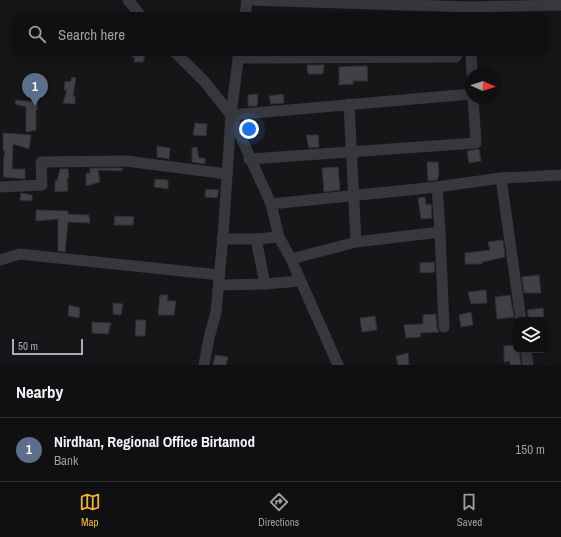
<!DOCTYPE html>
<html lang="en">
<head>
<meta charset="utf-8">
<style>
	body { margin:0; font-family:"Archivo Narrow",sans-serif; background:#1e1e20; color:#f1f3f6 }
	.controls { position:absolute; right:12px; bottom:12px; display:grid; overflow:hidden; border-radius:8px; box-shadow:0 2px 10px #0003 }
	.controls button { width:36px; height:36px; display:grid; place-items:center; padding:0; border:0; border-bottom:1px solid #303032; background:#101012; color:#f1f3f6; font:20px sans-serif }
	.compass { position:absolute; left:465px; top:68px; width:36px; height:36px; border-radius:50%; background:#101012; box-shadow:0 2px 10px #0003; rotate:93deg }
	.scale { position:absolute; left:12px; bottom:10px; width:71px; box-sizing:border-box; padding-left:4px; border:2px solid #a8adb8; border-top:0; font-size:11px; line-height:14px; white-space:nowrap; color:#a8adb8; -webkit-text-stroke:3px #111113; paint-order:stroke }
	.you { position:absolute; left:249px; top:129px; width:14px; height:14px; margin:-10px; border:3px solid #fff; border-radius:50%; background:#1a73e8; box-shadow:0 0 0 6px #1a73e833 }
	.badge { display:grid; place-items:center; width:26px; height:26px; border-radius:50%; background:#f2b134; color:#fff; font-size:13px; font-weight:700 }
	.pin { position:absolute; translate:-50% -33px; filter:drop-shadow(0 1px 2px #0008) }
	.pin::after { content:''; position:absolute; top:21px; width:14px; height:12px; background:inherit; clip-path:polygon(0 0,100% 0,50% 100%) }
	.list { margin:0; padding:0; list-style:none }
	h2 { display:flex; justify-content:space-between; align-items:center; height:52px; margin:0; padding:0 16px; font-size:17px }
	h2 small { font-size:13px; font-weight:400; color:#9c9d9f }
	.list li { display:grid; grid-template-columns:26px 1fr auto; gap:12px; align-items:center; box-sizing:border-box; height:64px; padding:0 16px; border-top:1px solid #303032 }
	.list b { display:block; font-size:15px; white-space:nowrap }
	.list p { margin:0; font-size:13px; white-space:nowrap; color:#9c9d9f }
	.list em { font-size:13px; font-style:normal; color:#9c9d9f }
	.icon { flex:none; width:22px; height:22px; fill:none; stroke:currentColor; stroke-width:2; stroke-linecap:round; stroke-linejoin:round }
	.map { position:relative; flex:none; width:561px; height:365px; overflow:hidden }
	.search { position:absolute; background:#101012; box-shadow:0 2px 10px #0003; left:12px; right:12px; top:12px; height:44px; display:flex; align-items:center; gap:10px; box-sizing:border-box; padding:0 14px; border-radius:12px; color:#9c9d9f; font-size:15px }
	.sheet { height:116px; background:#101012 }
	nav { display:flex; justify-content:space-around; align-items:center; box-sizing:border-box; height:56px; border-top:1px solid #303032; background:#101012; font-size:11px; color:#9c9d9f }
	nav a { display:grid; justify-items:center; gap:2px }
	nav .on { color:#f2b134 }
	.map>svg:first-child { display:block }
</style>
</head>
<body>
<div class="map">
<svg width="561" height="365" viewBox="0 0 561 365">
	<rect width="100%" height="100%" fill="#161618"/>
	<g fill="#404145" stroke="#303034">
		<polygon points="123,52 146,52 143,62 134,62 135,58"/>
		<polygon points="307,65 324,65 323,74 308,74"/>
		<polygon points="358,66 367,66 368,81 353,81 353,84 339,85 339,67"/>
		<polygon points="72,77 76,78 73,96 75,96 75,104 63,103 67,90 64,90 65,81 70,82"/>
		<polygon points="258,94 257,106 248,106 248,95"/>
		<polygon points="283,94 284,103 271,104 269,96"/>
		<polygon points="16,100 37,102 37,110 36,109 36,130 26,132 26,107 15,104"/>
		<polygon points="195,123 207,124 206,136 193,135"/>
		<polygon points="3,133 31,135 29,149 13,144 12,169 25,169 25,179 3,177 4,162 3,162 5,151 3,151"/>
		<polygon points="306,135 318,135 319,147 309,148"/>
		<polygon points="157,146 170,148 169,159 157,157"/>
		<polygon points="197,147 199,158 205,158 205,164 192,162 192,148"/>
		<polygon points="479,149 481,161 469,163 467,151"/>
		<polygon points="427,162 438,162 439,175 437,180 428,181"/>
		<polygon points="338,167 340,190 324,192 322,168"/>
		<polygon points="90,168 122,168 122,171 98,170 100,182 86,186 86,173 90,173"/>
		<polygon points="60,169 68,169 69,178 67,178 68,191 55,192 55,180 57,181"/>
		<polygon points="155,179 168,180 168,189 154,187"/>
		<polygon points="206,189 219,190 217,198 205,197"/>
		<polygon points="21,193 32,195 32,201 20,200"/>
		<polygon points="425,197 426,205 431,204 432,218 421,219 418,198"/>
		<polygon points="36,210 68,211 68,214 89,215 90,223 68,222 65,252 58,251 58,219 36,221"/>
		<polygon points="115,216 134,217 133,225 114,225"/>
		<polygon points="503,240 505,257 482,262 482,264 465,264 465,253 490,250 488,242"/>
		<polygon points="434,262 435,272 420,273 420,263"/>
		<polygon points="539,275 541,293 524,293 522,277"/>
		<polygon points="486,290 487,303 471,304 468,292"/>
		<polygon points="160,295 168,295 167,301 176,301 174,315 158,315"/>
		<polygon points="510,295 514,317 497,319 495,297"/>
		<polygon points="113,303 123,304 121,315 113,314"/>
		<polygon points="69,305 80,308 79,318 68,316"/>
		<polygon points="543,308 544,320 529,320 527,310"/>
		<polygon points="471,312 473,325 461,327 459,315"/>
		<polygon points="436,314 437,328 439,332 420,333 421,337 406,338 404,325 423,324 423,315"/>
		<polygon points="375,316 377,330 362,332 360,318"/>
		<polygon points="136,320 146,320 145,336 135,336"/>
		<polygon points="92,322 111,323 108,334 92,333"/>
		<polygon points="516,345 516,350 519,350 521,365 510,365 510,361 504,362 504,346"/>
		<polygon points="408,353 409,365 398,365 396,356"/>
		<polygon points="215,355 228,357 226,365 213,365"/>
	</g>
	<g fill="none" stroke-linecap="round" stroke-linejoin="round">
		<g stroke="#37383d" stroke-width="11">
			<polyline points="128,0 141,16"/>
			<polyline points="247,0 470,7 561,5"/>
			<polyline points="245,16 247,0"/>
			<polyline points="175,52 205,82 231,115 271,204 279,237 291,259 338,365"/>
			<polyline points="471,52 472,74"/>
			<polyline points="238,58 456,57 459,52"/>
			<polyline points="349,104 356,242"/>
			<polyline points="231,115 471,94"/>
			<polyline points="249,159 476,143 473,98"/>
			<polyline points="501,178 521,320"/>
			<polyline points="0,187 42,185 41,162 126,161 227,174"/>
			<polyline points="437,187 440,232 444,327"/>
			<polyline points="271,204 437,187 501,178 561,175"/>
			<polyline points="222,239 256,239 279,237"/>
			<polyline points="256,239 265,284"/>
			<polyline points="291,259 356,242 440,232"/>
			<polyline points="0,260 20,254 220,275"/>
			<polyline points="219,285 265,284 300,281"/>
			<polyline points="526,350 528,365"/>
			<polyline points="204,365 209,338 216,312 223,236 231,115 239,52"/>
		</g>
	</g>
</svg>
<div class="controls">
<button><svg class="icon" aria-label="layers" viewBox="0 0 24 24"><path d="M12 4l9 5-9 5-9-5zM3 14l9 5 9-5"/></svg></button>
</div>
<svg class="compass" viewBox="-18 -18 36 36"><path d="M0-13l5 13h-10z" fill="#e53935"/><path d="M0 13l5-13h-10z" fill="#9c9d9f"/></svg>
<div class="scale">50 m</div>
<div class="you"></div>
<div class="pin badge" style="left:35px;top:106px;background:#5c6f8a">1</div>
<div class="search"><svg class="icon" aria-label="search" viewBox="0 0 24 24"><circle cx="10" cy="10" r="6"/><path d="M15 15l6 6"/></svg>Search here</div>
</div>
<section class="sheet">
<h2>Nearby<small></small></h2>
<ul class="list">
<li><span class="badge" style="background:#5c6f8a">1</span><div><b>Nirdhan, Regional Office Birtamod</b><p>Bank</p></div><em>150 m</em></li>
</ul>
</section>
<nav>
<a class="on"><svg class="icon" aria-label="map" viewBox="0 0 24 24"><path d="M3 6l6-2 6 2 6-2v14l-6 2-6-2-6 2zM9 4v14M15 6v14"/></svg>Map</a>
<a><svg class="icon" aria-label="directions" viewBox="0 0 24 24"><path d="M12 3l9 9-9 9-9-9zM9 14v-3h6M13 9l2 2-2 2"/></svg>Directions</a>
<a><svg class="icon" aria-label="saved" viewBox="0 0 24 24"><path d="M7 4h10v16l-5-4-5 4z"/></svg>Saved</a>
</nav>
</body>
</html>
